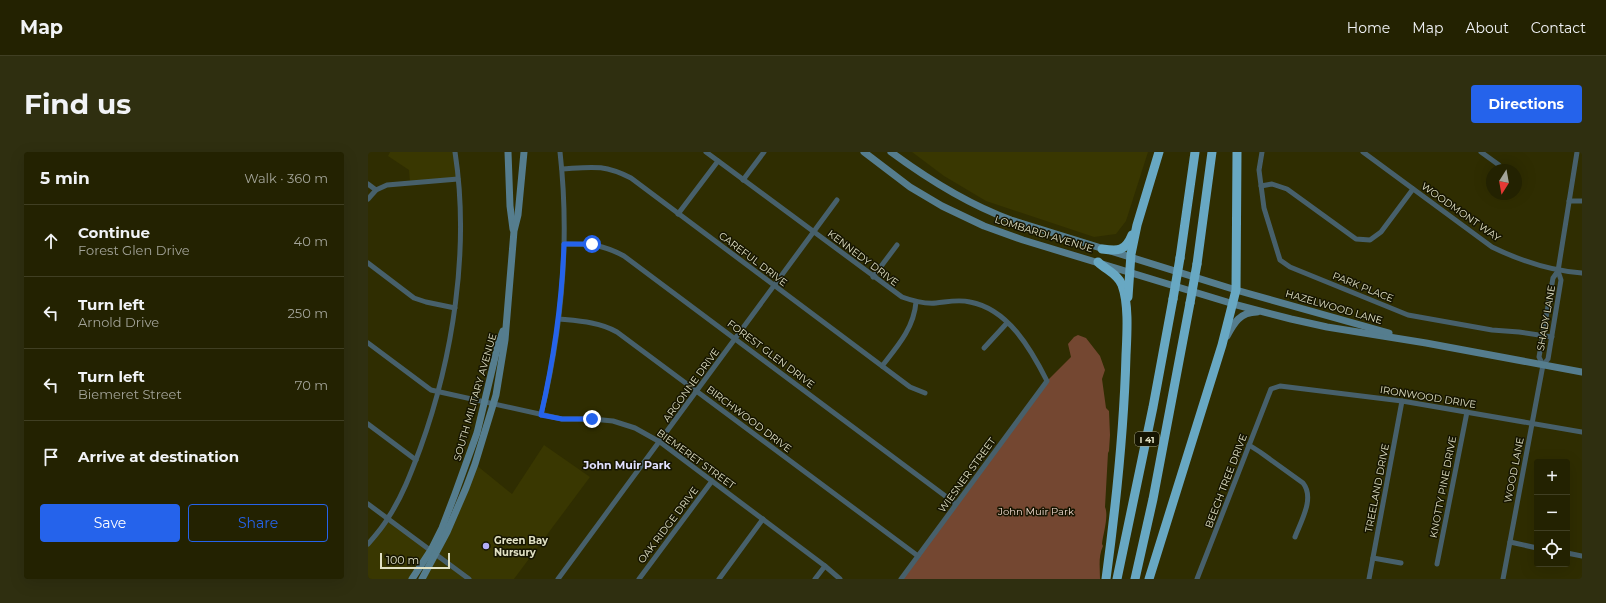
<!DOCTYPE html>
<html lang="en">
<head>
<meta charset="utf-8">
<style>
	body { margin:0; font-family:Montserrat,sans-serif; background:#2f2f10; color:#f1f3f6 }
	.controls { position:absolute; right:12px; bottom:12px; display:grid; overflow:hidden; border-radius:4px; box-shadow:0 4px 16px #0002 }
	.controls button { width:36px; height:36px; display:grid; place-items:center; padding:0; border:0; border-bottom:1px solid #403f23; background:#232201; color:#f1f3f6; font:20px sans-serif }
	.compass { position:absolute; left:1118px; top:12px; width:36px; height:36px; border-radius:50%; background:#232201; box-shadow:0 4px 16px #0002; rotate:191deg }
	.scale { position:absolute; left:12px; bottom:10px; width:70px; box-sizing:border-box; padding-left:4px; border:2px solid #e1e1c4; border-top:0; font-size:11px; line-height:14px; white-space:nowrap; color:#e1e1c4; -webkit-text-stroke:3px #161501; paint-order:stroke }
	.stop { position:absolute; width:12px; height:12px; margin:-9px; border:3px solid #2563eb; border-radius:50%; background:#fff }
	.stop.end { background:#2563eb; border-color:#fff; box-shadow:0 1px 4px #0008 }
	.list { margin:0; padding:0; list-style:none }
	h2 { display:flex; justify-content:space-between; align-items:center; height:52px; margin:0; padding:0 16px; font-size:17px }
	h2 small { font-size:13px; font-weight:400; color:#a3a499 }
	.list li { display:grid; grid-template-columns:26px 1fr auto; gap:12px; align-items:center; box-sizing:border-box; height:72px; padding:0 16px; border-top:1px solid #403f23 }
	.list b { display:block; font-size:15px; white-space:nowrap }
	.list p { margin:0; font-size:13px; white-space:nowrap; color:#a3a499 }
	.list em { font-size:13px; font-style:normal; color:#a3a499 }
	.actions { display:flex; gap:8px; padding:12px 16px }
	.actions a { flex:1; padding:9px 0; border:1px solid #2563eb; border-radius:4px; text-align:center; font-size:14px; color:#2563eb }
	.actions .main { background:#2563eb; color:#fff }
	.icon { flex:none; width:22px; height:22px; fill:none; stroke:currentColor; stroke-width:2; stroke-linecap:round; stroke-linejoin:round }
	.map { position:relative; flex:none; width:1214px; height:427px; overflow:hidden; border-radius:4px }
	header { display:flex; align-items:center; gap:24px; box-sizing:border-box; height:56px; padding:0 20px; background:#232201; border-bottom:1px solid #403f23 }
	header strong { font-size:19px }
	nav { display:flex; gap:22px; margin-inline-start:auto; font-size:14px }
	.intro { display:flex; align-items:center; justify-content:space-between; box-sizing:border-box; height:96px; padding:0 24px }
	h1 { margin:0; font-size:28px }
	.button { padding:10px 18px; border-radius:4px; background:#2563eb; color:#fff; font-size:14px; font-weight:700 }
	main { display:flex; gap:24px; padding:0 24px }
	aside { flex:1; background:#232201; border-radius:4px; box-shadow:0 4px 16px #0002 }
	.map>svg:first-child { display:block }
</style>
</head>
<body>
<header>
<strong>Map</strong>
<nav><a>Home</a><a>Map</a><a>About</a><a>Contact</a></nav>
</header>
<div class="intro"><h1>Find us</h1><a class="button">Directions</a></div>
<main>
<aside>
<h2>5 min<small>Walk · 360 m</small></h2>
<ul class="list">
<li><svg class="icon" aria-label="ahead" viewBox="0 0 24 24"><path d="M12 20V5M6 11l6-6 6 6"/></svg><div><b>Continue</b><p>Forest Glen Drive</p></div><em>40 m</em></li>
<li><svg class="icon" aria-label="left" viewBox="0 0 24 24"><path d="M17 20v-9H6M10 6l-5 5 5 5"/></svg><div><b>Turn left</b><p>Arnold Drive</p></div><em>250 m</em></li>
<li><svg class="icon" aria-label="left" viewBox="0 0 24 24"><path d="M17 20v-9H6M10 6l-5 5 5 5"/></svg><div><b>Turn left</b><p>Biemeret Street</p></div><em>70 m</em></li>
<li><svg class="icon" aria-label="arrive" viewBox="0 0 24 24"><path d="M6 21V4h12l-3 4 3 4H6"/></svg><div><b>Arrive at destination</b></div></li>
</ul>
<div class="actions"><a class="main">Save</a><a>Share</a></div>
</aside>
<div class="map">
<svg width="1214" height="427" viewBox="0 0 1214 427">
	<rect width="100%" height="100%" fill="#2f2d01"/>
	<g fill="#393701">
		<polygon points="22,0 87,0 90,27 42,31 41,18 20,4"/>
		<polygon points="544,0 780,0 758,69 748,82 726,85 618,49 576,24"/>
		<polygon points="176,293 222,325 146,427 54,427 107,312 144,342"/>
		<polygon points="20,367 63,398 44,427 0,427 0,392"/>
	</g>
	<path fill="#744731" d="M710 183 718 186 732 204 737 218 734 227 738 256 741 259 742 283 741 299 740 301 737 355C741 364 735 382 734 392L735 394C730 405 732 416 732 427H533L679 229 703 205 700 192 706 185Z"/>
	<g fill="none" stroke-linecap="round" stroke-linejoin="round">
		<g stroke="#47606b" stroke-width="5">
			<path d="M338 0 534 145C545 149 556 152 568 151 579 150 590 147 602 150 640 157 663 197 679 229L533 427"/>
			<polyline points="894,0 891,18 896,56 912,108 922,115 1040,163 1124,178 1151,180 1184,185"/>
			<path d="M995 0 1124 95C1153 109 1181 119 1214 121"/>
			<polyline points="1113,0 1131,13"/>
			<path d="M194 17C224 15 235 12 263 26L542 235 557 241"/>
			<polyline points="375,28 396,0"/>
			<polyline points="0,32 8,38 19,33 90,27"/>
			<polyline points="893,34 904,32 919,37 988,87 1002,88 1013,80 1045,37"/>
			<polyline points="0,47 8,38"/>
			<polyline points="1201,49 1214,49"/>
			<polyline points="310,62 350,9"/>
			<path d="M196 92C221 92 234 92 256 104L588 352"/>
			<polyline points="0,111 46,146 58,150 87,156"/>
			<polyline points="505,125 529,93"/>
			<path d="M191 167C211 169 231 170 249 180L550 404"/>
			<polyline points="0,191 63,238 194,267 224,267 245,269 267,276 292,290 457,414 472,427"/>
			<polyline points="616,196 639,171"/>
			<polyline points="1175,213 1171,205 1185,126 1190,119 1209,0"/>
			<path d="M514 214C529 195 546 176 548 150"/>
			<path d="M173 263C194 176 202 89 192 0"/>
			<polyline points="0,272 48,308"/>
			<path d="M881 293 892 300 935 331C947 346 933 369 927 385"/>
			<polyline points="0,352 101,427"/>
			<polyline points="1142,390 1169,396"/>
			<path d="M0 392C7 384 15 375 20 366 34 345 43 321 52 297 85 206 102 97 87 0"/>
			<polyline points="1199,401 1214,404"/>
			<polyline points="1005,406 1033,411"/>
			<polyline points="1069,412 1099,260"/>
			<polyline points="190,427 469,48"/>
			<polyline points="271,427 344,329"/>
			<polyline points="351,427 395,367"/>
			<polyline points="447,427 457,414"/>
			<polyline points="829,427 903,237 912,234 1034,249 1214,280"/>
			<polyline points="1001,427 1034,249"/>
			<polyline points="1135,427 1175,213 1180,207 1193,128 1190,119"/>
		</g>
		<g stroke="#557d8e" stroke-width="7">
			<polyline points="140,0 142,54 145,77"/>
			<polyline points="496,0 542,35 574,54 616,74 655,88 869,153 923,167 959,175 1058,191 1214,220"/>
			<path d="M523 0C561 28 599 52 643 68L868 138 1021 181"/>
			<path d="M859 184C866 171 872 160 889 160"/>
			<polyline points="44,427 63,398 74,376 87,342 109,281 130,193 135,179"/>
			<polyline points="54,427 79,380 98,336 107,312 128,243 137,188 146,79 150,63 156,0"/>
		</g>
		<g stroke="#68a8c3" stroke-width="9">
			<path d="M734 97C750 99 757 100 764 83"/>
			<polyline points="812,106 827,0"/>
			<path d="M730 110C738 118 750 122 754 133 761 152 759 182 758 203 756 278 748 353 738 427"/>
			<polyline points="829,112 844,0"/>
			<polyline points="760,145 763,102 769,73 791,0"/>
			<polyline points="749,427 785,255 805,147"/>
			<polyline points="767,427 785,347 822,151"/>
			<polyline points="781,427 854,193 868,138 869,0"/>
		</g>
		<g stroke="#68a8c3" stroke-width="9">
			<polyline points="805,147 812,106"/>
			<polyline points="822,151 829,112"/>
		</g>
	</g>
	<g fill="none" stroke-linecap="round" stroke-linejoin="round">
		<path stroke="#2563eb" stroke-width="5" d="M224 92H196C194 150 186 206 173 263L194 267H224"/>
	</g>
	<circle fill="#b2adf9" stroke="#161501" stroke-width="1.5" cx="118" cy="394" r="4"/>
	<g text-anchor="middle" dominant-baseline="central" stroke-width="3" stroke-linejoin="round" paint-order="stroke">
		<rect fill="#161501" stroke="#a4a48a" stroke-width="1" x="767" y="280" width="24" height="14" rx="3"/>
		<g font-size="9" font-weight="bold" fill="#e1e1c4">
			<text x="779" y="287">I 41</text>
		</g>
		<g font-size="10" fill="#e1e1c4" stroke="#161501">
			<text transform="translate(1093 60) rotate(35)">WOODMONT WAY</text>
			<text transform="translate(676 82) rotate(17)">LOMBARDI AVENUE</text>
			<text transform="translate(495 106) rotate(37)">KENNEDY DRIVE</text>
			<text transform="translate(385 107) rotate(37)">CAREFUL DRIVE</text>
			<text transform="translate(995 135) rotate(22)">PARK PLACE</text>
			<text transform="translate(966 155) rotate(16)">HAZELWOOD LANE</text>
			<text transform="translate(1178 166) rotate(-80)">SHADY LANE</text>
			<text transform="translate(403 202) rotate(37)">FOREST GLEN DRIVE</text>
			<text transform="translate(323 233) rotate(-54)">ARGONNE DRIVE</text>
			<text transform="translate(107 245) rotate(-74)">SOUTH MILITARY AVENUE</text>
			<text transform="translate(1060 245) rotate(9)">IRONWOOD DRIVE</text>
			<text transform="translate(381 267) rotate(37)">BIRCHWOOD DRIVE</text>
			<text transform="translate(328 307) rotate(36)">BIEMERET STREET</text>
			<text transform="translate(1146 318) rotate(-79)">WOOD LANE</text>
			<text transform="translate(599 323) rotate(-54)">WIESNER STREET</text>
			<text transform="translate(858 329) rotate(-69)">BEECH TREE DRIVE</text>
			<text transform="translate(1075 335) rotate(-79)">KNOTTY PINE DRIVE</text>
			<text transform="translate(1009 336) rotate(-79)">TREELAND DRIVE</text>
			<text transform="translate(300 373) rotate(-53)">OAK RIDGE DRIVE</text>
		</g>
		<g font-size="10" fill="#f0d9ce" stroke="#161501">
			<text x="668" y="359">John Muir Park</text>
		</g>
		<g font-size="10" font-weight="bold" fill="#e1e1c4" stroke="#161501" text-anchor="start">
			<text x="126" y="388">Green Bay<tspan x="126" dy="12">Nursury</tspan></text>
		</g>
		<g font-size="11" font-weight="bold" fill="#e1e0fd" stroke="#161501">
			<text x="259" y="313">John Muir Park</text>
		</g>
	</g>
</svg>
<div class="controls">
<button>+</button>
<button>−</button>
<button><svg class="icon" aria-label="locate" viewBox="0 0 24 24"><circle cx="12" cy="12" r="6"/><path d="M12 2v4M12 18v4M2 12h4M18 12h4"/></svg></button>
</div>
<svg class="compass" viewBox="-18 -18 36 36"><path d="M0-13l5 13h-10z" fill="#e53935"/><path d="M0 13l5-13h-10z" fill="#a3a499"/></svg>
<div class="scale">100 m</div>
<div class="stop" style="left:224px;top:92px"></div>
<div class="stop end" style="left:224px;top:267px"></div>
</div>
</main>
</body>
</html>
